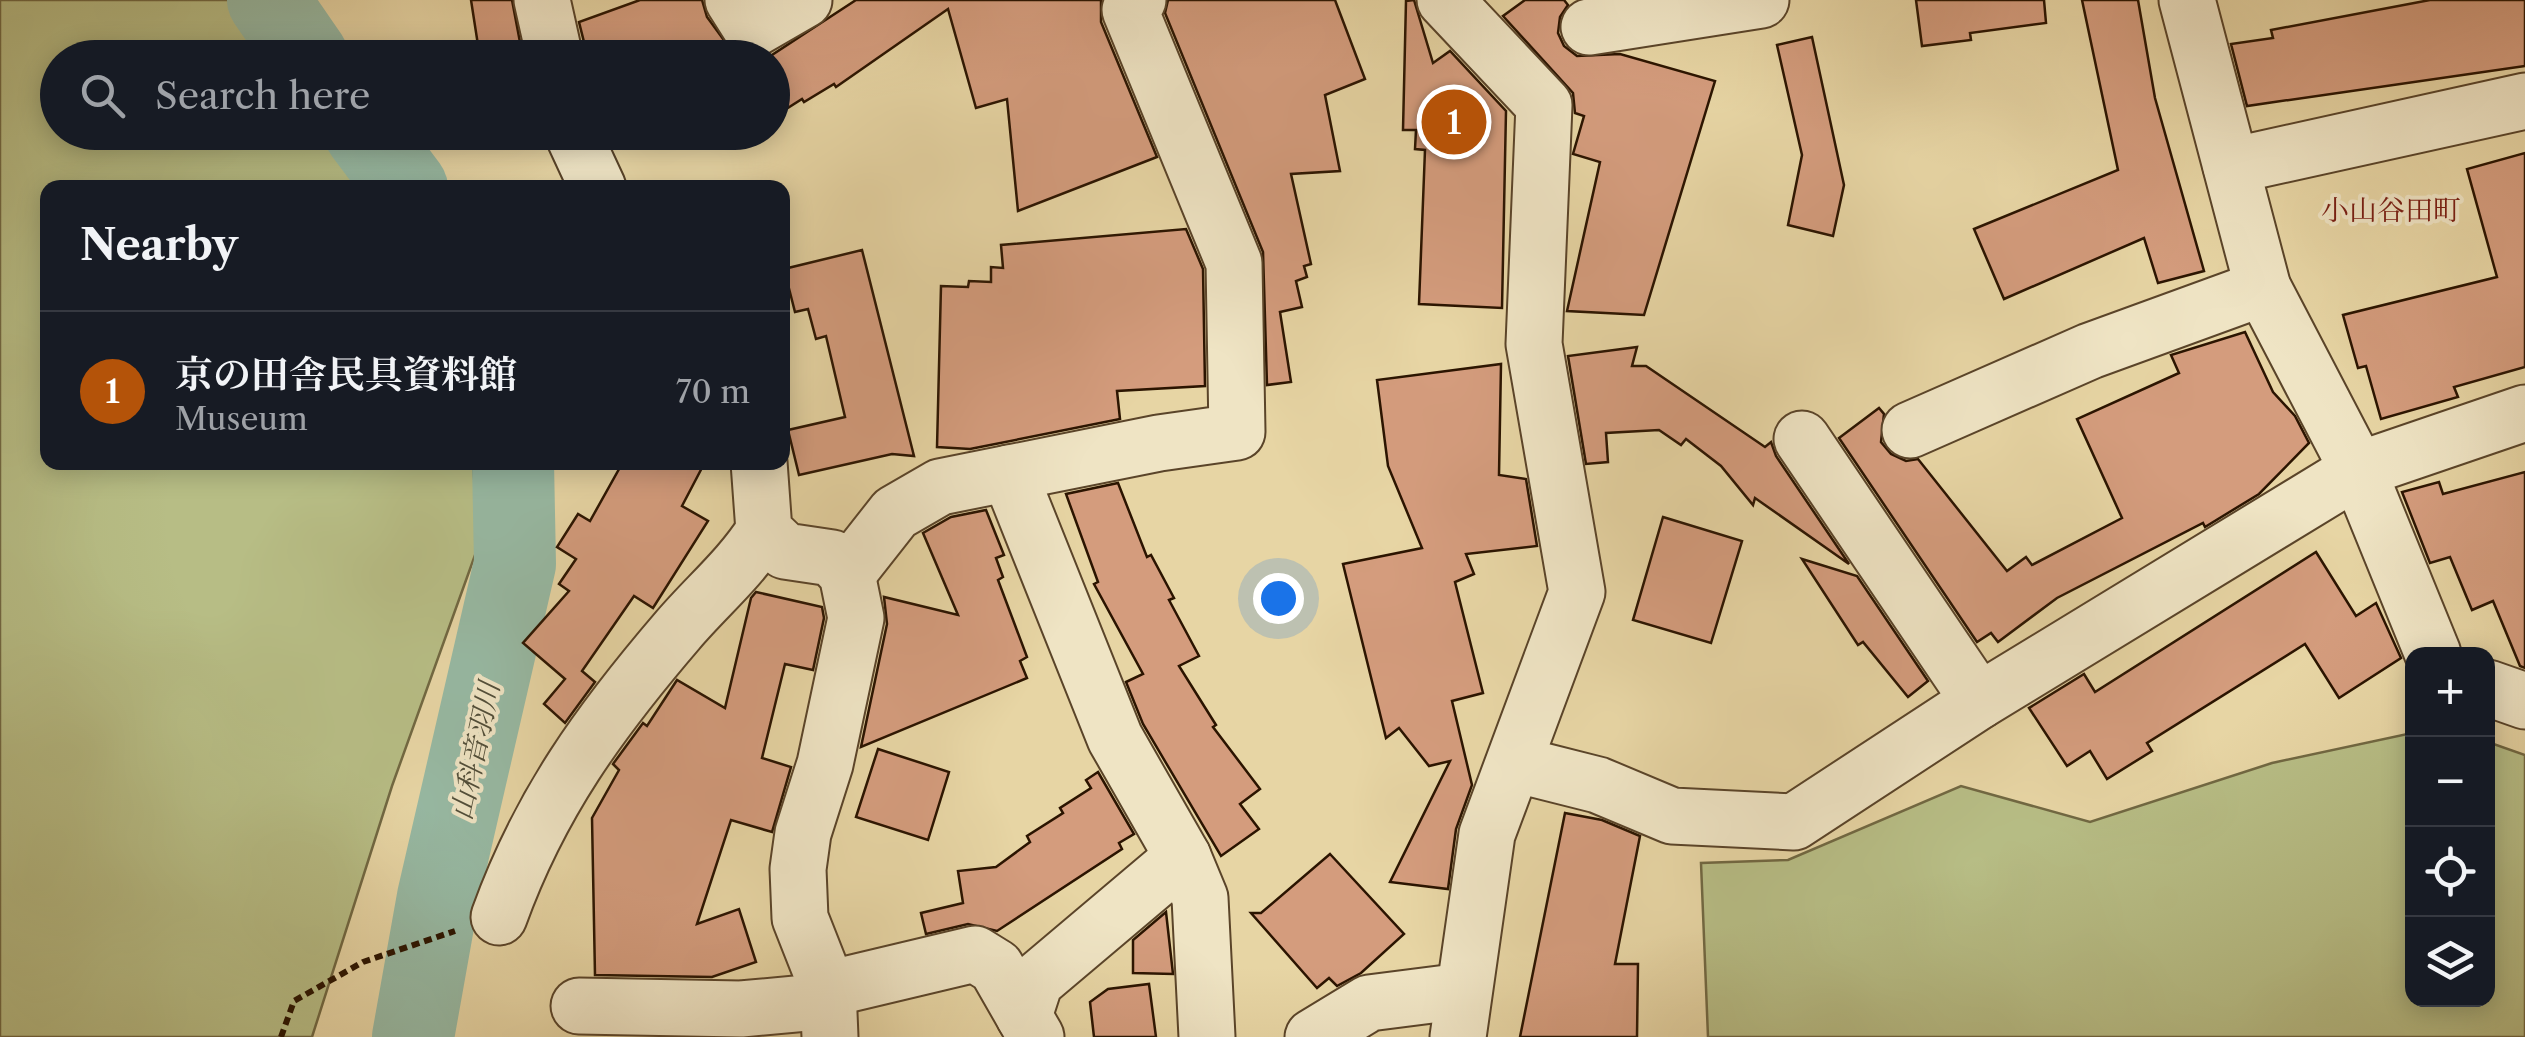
<!DOCTYPE html>
<html lang="en">
<head>
<meta charset="utf-8">
<style>
	body { margin:0; font-family:"Libre Caslon Text","Noto Serif JP",serif; background:#20242c; color:#f1f3f6 }
	.controls { position:absolute; right:30px; bottom:30px; display:grid; overflow:hidden; border-radius:20px; box-shadow:0 5px 25px #0003 }
	.controls button { width:90px; height:90px; display:grid; place-items:center; padding:0; border:0; border-bottom:2px solid #363941; background:#171b24; color:#f1f3f6; font:50px sans-serif }
	.you { position:absolute; left:1278px; top:598px; width:35px; height:35px; margin:-25px; border:8px solid #fff; border-radius:50%; background:#1a73e8; box-shadow:0 0 0 15px #1a73e833 }
	.badge { display:grid; place-items:center; width:65px; height:65px; border-radius:50%; background:#b45309; color:#fff; font-size:32px; font-weight:700 }
	.pin { position:absolute; translate:-50% -50%; border:5px solid #fff; box-shadow:0 2px 10px #0006 }
	.list { margin:0; padding:0; list-style:none }
	h2 { display:flex; justify-content:space-between; align-items:center; height:130px; margin:0; padding:0 40px; font-size:42px }
	h2 small { font-size:32px; font-weight:400; color:#9ea1a6 }
	.list li { display:grid; grid-template-columns:65px 1fr auto; gap:30px; align-items:center; box-sizing:border-box; height:160px; padding:0 40px; border-top:2px solid #363941 }
	.list b { display:block; font-size:38px; white-space:nowrap }
	.list p { margin:0; font-size:32px; white-space:nowrap; color:#9ea1a6 }
	.list em { font-size:32px; font-style:normal; color:#9ea1a6 }
	.icon { flex:none; width:55px; height:55px; fill:none; stroke:currentColor; stroke-width:2; stroke-linecap:round; stroke-linejoin:round }
	.map { position:relative; flex:none; width:2525px; height:1037px; overflow:hidden }
	.search { position:absolute; background:#171b24; box-shadow:0 5px 25px #0003; left:40px; top:40px; width:750px; height:110px; display:flex; align-items:center; gap:25px; box-sizing:border-box; padding:0 35px; border-radius:55px; color:#9ea1a6; font-size:38px }
	.panel { position:absolute; background:#171b24; box-shadow:0 5px 25px #0003; left:40px; top:180px; width:750px; height:290px; border-radius:20px }
	.map>svg:first-child { display:block }
</style>
</head>
<body>
<div class="map">
<svg width="2525" height="1037" viewBox="0 0 2525 1037">
	<rect width="100%" height="100%" fill="#e7d5a4"/>
	<filter id="stains"><feTurbulence type="fractalNoise" baseFrequency=".002" numOctaves="4"/><feColorMatrix values="0 0 0 0 .2 0 0 0 0 .09 0 0 0 0 .02 0 0 0 .5 -.17"/></filter>
	<radialGradient id="worn" r=".72"><stop offset=".6" stop-color="#630" stop-opacity="0"/><stop offset="1" stop-color="#630" stop-opacity=".3"/></radialGradient>
	<g fill="#b7bd85" stroke="#716842" stroke-width="2.5">
		<polygon points="0,0 229,0 268,57 58,58 58,132 318,133 362,187 48,188 48,462 473,463 479,544 392,786 312,1037 0,1037"/>
		<polygon points="2412,733 2412,1000 2488,1000 2488,742 2525,755 2525,1037 1708,1037 1701,863 1788,860 1961,786 2090,822 2272,763"/>
	</g>
	<g fill="none" stroke-linecap="round" stroke-linejoin="round">
		<g stroke="#97b9a3" stroke-width="82">
			<polyline points="268,0 308,58"/>
			<polyline points="365,132 407,188"/>
			<polyline points="413,1037 438,897 515,564 513,462"/>
		</g>
	</g>
	<g fill="#d49c7d" stroke="#2b1400" stroke-width="2.5">
		<polygon points="471,0 512,0 523,58 480,58"/>
		<polygon points="640,0 702,0 707,17 737,58 588,58 579,22"/>
		<polygon points="856,0 1101,0 1101,22 1157,157 1018,211 1007,99 976,108 948,9 836,87 834,84 804,102 802,99 772,118 772,55"/>
		<polygon points="1168,0 1335,0 1365,79 1325,95 1340,171 1291,174 1311,264 1304,266 1307,277 1296,281 1302,307 1280,312 1291,382 1267,385 1263,252 1165,13"/>
		<polygon points="1414,0 1433,63 1450,51 1506,111 1502,308 1419,304 1425,150 1415,149 1416,130 1403,130 1406,1"/>
		<polygon points="1525,0 1564,0 1568,5 1560,17 1558,33 1564,46 1577,56 1620,54 1715,81 1644,315 1567,311 1600,162 1573,154 1584,116 1575,113 1573,93 1503,16"/>
		<polygon points="1916,0 2044,0 2046,23 1970,33 1971,40 1922,46"/>
		<polygon points="2082,0 2138,0 2155,98 2204,271 2158,283 2144,238 2004,299 1974,229 2118,170"/>
		<polygon points="2430,0 2525,0 2525,66 2247,106 2231,44 2273,38 2271,30"/>
		<polygon points="1812,37 1844,185 1833,236 1788,225 1802,155 1777,45"/>
		<polygon points="2525,153 2525,367 2454,387 2458,397 2381,419 2366,366 2358,368 2343,315 2497,277 2467,169"/>
		<polygon points="1186,229 1203,269 1205,386 1117,391 1120,419 970,449 937,447 941,286 968,287 969,281 991,282 991,267 1003,268 1001,245"/>
		<polygon points="862,250 914,456 892,454 799,475 788,430 845,417 826,336 816,339 808,309 795,312 784,269"/>
		<polygon points="2245,332 2273,392 2295,416 2309,443 2259,494 2205,527 2203,523 2057,598 1998,642 1991,633 1977,642 1839,438 1879,408 1884,414 1881,442 1891,454 1906,461 1918,459 2007,571 2026,557 2032,565 2122,518 2077,419 2179,373 2171,355"/>
		<polygon points="1637,347 1632,366 1646,366 1765,447 1771,442 1776,456 1849,564 1755,498 1753,505 1721,466 1686,439 1681,445 1659,430 1606,433 1608,462 1586,464 1568,356"/>
		<polygon points="1501,364 1499,475 1526,479 1537,546 1466,554 1474,574 1455,582 1483,693 1452,701 1472,785 1456,829 1448,889 1390,882 1450,761 1429,766 1399,728 1386,738 1343,564 1422,548 1388,466 1377,380"/>
		<polygon points="623,462 705,462 682,506 708,521 653,608 634,596 582,671 595,682 565,723 544,704 565,679 523,643 569,591 559,584 576,559 557,547 578,514 590,521"/>
		<polygon points="2525,472 2525,668 2520,666 2493,601 2472,610 2450,557 2430,563 2402,492 2439,482 2443,494"/>
		<polygon points="1118,483 1147,557 1151,555 1174,598 1169,600 1199,656 1179,666 1216,725 1213,727 1260,789 1240,804 1259,829 1221,856 1143,724 1126,682 1143,674 1094,584 1098,582 1066,494"/>
		<polygon points="986,510 1004,555 996,558 1003,577 998,580 1027,657 1020,661 1027,678 861,747 887,624 884,597 958,615 923,533 951,517"/>
		<polygon points="1663,517 1742,541 1711,643 1633,620"/>
		<polygon points="2316,552 2356,616 2376,603 2401,658 2339,698 2305,644 2147,743 2152,751 2107,779 2090,751 2067,766 2029,708 2084,674 2095,692"/>
		<polygon points="1802,559 1857,576 1928,681 1908,697 1863,642 1858,645"/>
		<polygon points="756,592 822,607 824,618 813,670 785,664 762,758 791,767 772,832 731,820 697,924 739,909 756,962 712,977 595,975 592,818 619,770 613,764 643,723 647,726 677,680 725,708 751,598"/>
		<polygon points="878,749 949,772 928,840 856,817"/>
		<polygon points="1098,772 1134,834 1119,843 1122,849 997,931 968,924 926,934 921,913 963,903 958,871 996,867 1030,842 1027,836 1063,813 1060,808 1091,788 1086,780"/>
		<polygon points="1565,813 1602,820 1640,836 1615,964 1638,964 1637,1037 1520,1037"/>
		<polygon points="1330,854 1404,934 1361,973 1337,986 1329,978 1317,988 1251,913 1261,913"/>
		<polygon points="1166,912 1173,974 1133,973 1133,940"/>
		<polygon points="1149,984 1156,1037 1094,1037 1090,1002 1108,989"/>
	</g>
	<g fill="none" stroke-linecap="round" stroke-linejoin="round">
		<defs>
			<g id="minor">
				<polyline points="542,0 555,58"/>
				<polyline points="733,0 752,30 804,0"/>
				<polyline points="1445,0 1544,105 1534,344 1577,592 1487,834 1458,1037"/>
				<polyline points="2187,0 2263,288 2358,470 2433,654"/>
				<polyline points="1589,27 1761,0"/>
				<polyline points="572,132 598,188"/>
				<polyline points="2231,166 2525,101"/>
				<polyline points="1910,430 2090,351 2263,288"/>
				<polyline points="1802,439 1979,701"/>
				<polyline points="759,462 764,531 785,551 832,558 847,574 856,618 825,764 803,833 798,869 800,918 828,989 830,1037"/>
				<polyline points="1009,473 1115,738 1183,857 1200,898 1207,1037"/>
				<polyline points="847,574 895,513 940,487 1159,443 1237,432 1234,263 1130,10 1138,0"/>
				<polyline points="2488,688 2525,701"/>
				<polyline points="1515,764 1598,785 1672,816 1794,822 1979,701 2358,470 2525,413"/>
				<path d="M499 917C540 803 600 721 678 630 707 596 739 570 764 531"/>
				<polyline points="828,989 975,954 996,967 1036,1037"/>
				<polyline points="579,1006 741,1009 828,1001"/>
				<polyline points="1024,1016 1035,982 1183,857"/>
				<polyline points="1313,1037 1369,1003 1463,991"/>
			</g>
		</defs>
		<use href="#minor" stroke="#5a4429" stroke-width="59"/>
		<polyline stroke="#2b1400" stroke-width="6" stroke-dasharray="8 5" stroke-linecap="butt" points="281,1037 294,1001 363,962 455,931"/>
		<use href="#minor" stroke="#efe4c4" stroke-width="55"/>
	</g>
	<g text-anchor="middle" dominant-baseline="central" stroke-width="8" stroke-linejoin="round" paint-order="stroke">
		<g font-size="28" fill="#7a1f14" stroke="#efe4c4">
			<text x="2391" y="210">小山谷田町</text>
		</g>
		<g font-size="28" font-style="italic" fill="#514e39" stroke="#efe4c4">
			<text transform="translate(475 751) rotate(-78)">山科音羽川</text>
		</g>
	</g>
	<rect width="100%" height="100%" filter="url(#stains)"/>
	<rect width="100%" height="100%" fill="url(#worn)"/>
</svg>
<div class="controls">
<button>+</button>
<button>−</button>
<button><svg class="icon" aria-label="locate" viewBox="0 0 24 24"><circle cx="12" cy="12" r="6"/><path d="M12 2v4M12 18v4M2 12h4M18 12h4"/></svg></button>
<button><svg class="icon" aria-label="layers" viewBox="0 0 24 24"><path d="M12 4l9 5-9 5-9-5zM3 14l9 5 9-5"/></svg></button>
</div>
<div class="you"></div>
<div class="pin badge" style="left:1454px;top:122px">1</div>
<div class="search"><svg class="icon" aria-label="search" viewBox="0 0 24 24"><circle cx="10" cy="10" r="6"/><path d="M15 15l6 6"/></svg>Search here</div>
<section class="panel">
<h2>Nearby<small></small></h2>
<ul class="list">
<li><span class="badge">1</span><div><b>京の田舎民具資料館</b><p>Museum</p></div><em>70 m</em></li>
</ul>
</section>
</div>
</body>
</html>
